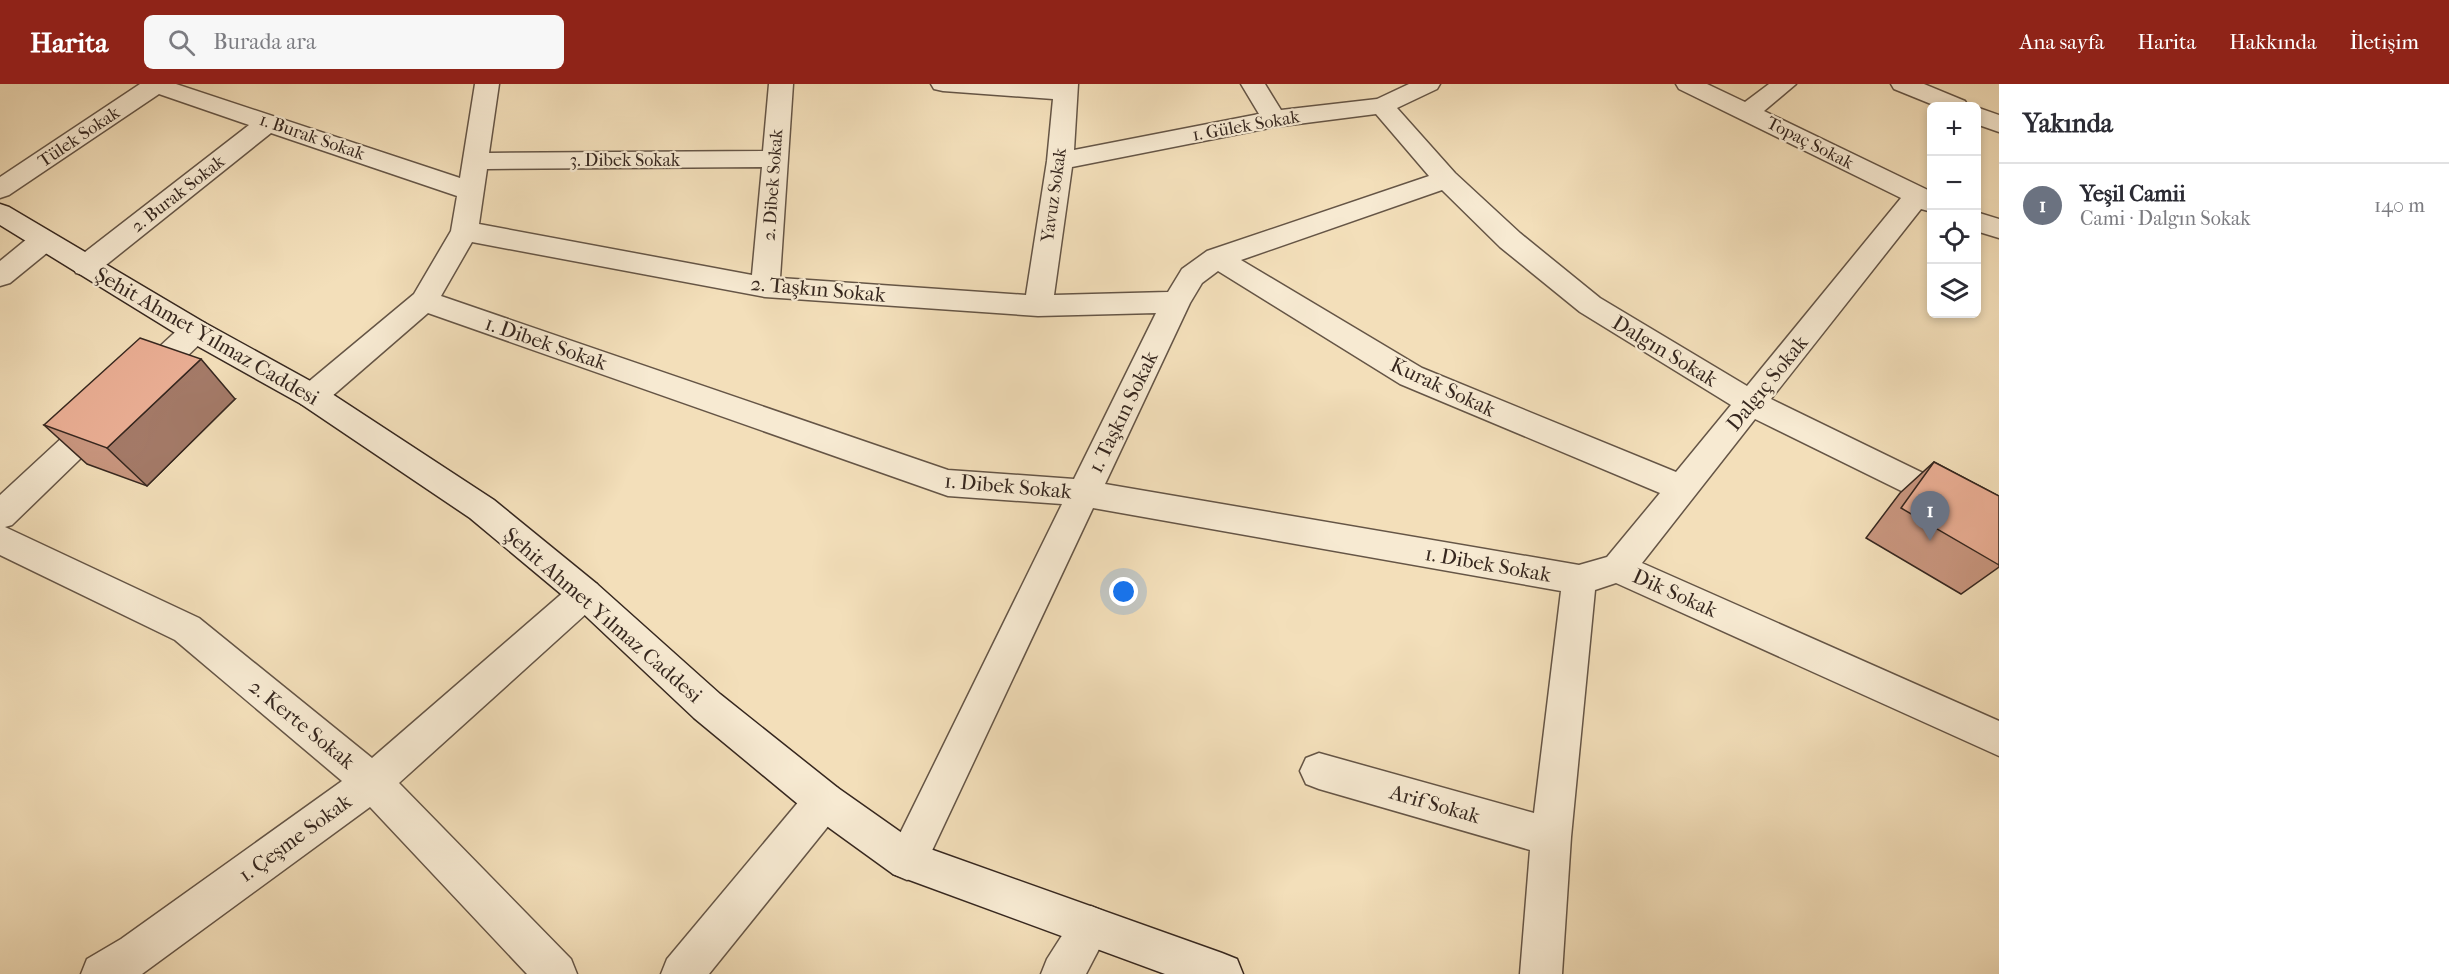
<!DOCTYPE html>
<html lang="tr">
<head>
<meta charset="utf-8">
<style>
	body { margin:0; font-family:"IM FELL French Canon",serif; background:#f7f7f7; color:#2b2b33 }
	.controls { position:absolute; right:18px; top:18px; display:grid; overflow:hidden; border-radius:9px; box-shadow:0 3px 9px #0003 }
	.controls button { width:54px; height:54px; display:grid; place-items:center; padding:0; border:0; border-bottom:2px solid #e1e1e2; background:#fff; color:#2b2b33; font:30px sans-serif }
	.you { position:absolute; left:1124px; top:508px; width:21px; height:21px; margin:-15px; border:4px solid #fff; border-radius:50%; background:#1a73e8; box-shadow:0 0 0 9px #1a73e833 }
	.badge { display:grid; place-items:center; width:39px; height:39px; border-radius:50%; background:#8f2418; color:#fff; font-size:20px; font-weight:700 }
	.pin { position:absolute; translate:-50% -50px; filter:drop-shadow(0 2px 3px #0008) }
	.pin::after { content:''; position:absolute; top:32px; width:21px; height:18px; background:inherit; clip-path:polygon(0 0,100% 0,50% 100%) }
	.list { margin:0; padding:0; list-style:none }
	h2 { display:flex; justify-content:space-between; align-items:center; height:78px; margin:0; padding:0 24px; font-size:26px }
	h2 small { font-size:20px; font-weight:400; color:#7c7c81 }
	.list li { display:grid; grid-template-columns:39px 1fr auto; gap:18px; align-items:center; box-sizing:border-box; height:84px; padding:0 24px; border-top:2px solid #e1e1e2 }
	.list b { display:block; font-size:22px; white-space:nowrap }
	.list p { margin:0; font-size:20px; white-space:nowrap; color:#7c7c81 }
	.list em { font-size:20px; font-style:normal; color:#7c7c81 }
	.icon { flex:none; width:33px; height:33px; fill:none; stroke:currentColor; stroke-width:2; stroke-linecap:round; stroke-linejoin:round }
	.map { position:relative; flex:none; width:1999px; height:890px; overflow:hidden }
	header { display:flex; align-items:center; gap:36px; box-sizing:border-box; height:84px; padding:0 30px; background:#8f2418; color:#fff }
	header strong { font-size:28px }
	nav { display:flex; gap:33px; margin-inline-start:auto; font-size:21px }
	.search { width:420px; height:54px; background:#f7f7f7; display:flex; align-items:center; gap:15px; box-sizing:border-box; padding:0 21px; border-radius:9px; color:#7c7c81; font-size:22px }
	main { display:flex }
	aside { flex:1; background:#fff }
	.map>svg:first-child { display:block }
</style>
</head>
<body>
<header>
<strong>Harita</strong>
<div class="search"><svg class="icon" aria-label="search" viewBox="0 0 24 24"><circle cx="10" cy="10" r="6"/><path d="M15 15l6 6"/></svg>Burada ara</div>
<nav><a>Ana sayfa</a><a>Harita</a><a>Hakkında</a><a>İletişim</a></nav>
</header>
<main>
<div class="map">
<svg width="1999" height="890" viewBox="0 0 1999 890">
	<rect width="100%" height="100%" fill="#f3dfba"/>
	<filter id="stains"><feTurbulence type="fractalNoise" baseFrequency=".00333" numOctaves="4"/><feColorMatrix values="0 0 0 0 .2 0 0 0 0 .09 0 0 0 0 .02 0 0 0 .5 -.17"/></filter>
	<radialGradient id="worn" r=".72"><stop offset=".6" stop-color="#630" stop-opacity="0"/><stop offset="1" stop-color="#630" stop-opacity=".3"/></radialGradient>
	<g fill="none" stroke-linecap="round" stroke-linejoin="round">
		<defs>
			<g id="street">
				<path d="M140 0H176L460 94 475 0H499L489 69 763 67 769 0H793L780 194 1026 211 1047 77 1053 15 943 7 934 5 931 0H1078L1074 66 1259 30 1241 0H1265L1281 26 1377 15 1409 0H1440L1437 5 1397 24 1455 89 1520 149 1600 214 1747 302 1901 114 1679 5 1676 0H1707L1745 18 1769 0H1796L1764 27 1932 108V128L1921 125 1771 315 1999 426V455L1755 335 1642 479 1999 637V672L1616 499 1595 506 1571 753 1562 890H1520L1530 766 1319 705 1306 700 1300 687 1306 674 1319 669 1534 729 1561 507 1093 424 921 790 907 796 893 790 887 776 1062 420 948 412 428 229 323 320 312 324 301 320 297 312 301 304 414 210 451 147 457 112 271 49 96 189 86 192 76 189 72 182 76 175 249 41 159 10 9 111 0 114V93ZM1376 30 1429 92 1207 167 1182 185 1168 208 1054 211 1072 83 1274 43ZM762 83 752 191 479 140 487 85ZM1442 106 1500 163 1580 228 1731 321 1676 388 1422 284 1241 176ZM472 158 765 213 1038 232 1156 229 1074 395 948 386 441 212ZM1218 187 1400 300 1660 409 1607 473 1579 481 1105 400 1190 219 1202 199Z"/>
				<polygon points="1891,0 1924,0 1965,17 1968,22 1936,22 1894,5"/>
				<polygon points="1976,23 1999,31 1999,48 1976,40"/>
				<polygon points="1976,128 1999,135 1999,154 1976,147"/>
				<polygon points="43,148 53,150 57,157 53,164 10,199 0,202 0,177 33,150"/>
				<polygon points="195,236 205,239 210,247 205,255 154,304 143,307 132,304 128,296 132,288 185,239"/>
				<polygon points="103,322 114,326 118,334 114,342 12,441 5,443 199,534 372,674 573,500 585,495 597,500 602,510 597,520 399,699 571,875 577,890 527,890 370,723 142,890 81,890 87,875 121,855 342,697 175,556 0,471 0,411 92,326"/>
				<polygon points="824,698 838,704 843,717 838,730 709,890 661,890 667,875 810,704"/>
				<polygon points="1091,822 1105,828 1111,842 1086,890 1041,890 1047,875 1077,828"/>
			</g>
			<polygon id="secondary" points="0,120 9,123 205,239 323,304 494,416 597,500 720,610 838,704 919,761 1222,869 1237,875 1243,890 1165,890 893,790 810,730 694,634 573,520 470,434 301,320 185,255 0,141"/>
		</defs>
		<use href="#street" stroke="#655546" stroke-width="3"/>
		<use href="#secondary" stroke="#36271f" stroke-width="3"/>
		<use href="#street" fill="#f7ead2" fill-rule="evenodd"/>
		<use href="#secondary" fill="#f7ead2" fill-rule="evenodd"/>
	</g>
	<g fill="#c9967f" stroke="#36271f" stroke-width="1.5">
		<polygon points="235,315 147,402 87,380 44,341"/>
		<polygon points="1934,378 1999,412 1999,483 1961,510 1866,454 1900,409"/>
	</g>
	<polygon fill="#a47a68" stroke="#36271f" stroke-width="1.5" points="201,275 235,315 147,402 107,364"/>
	<g fill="#eaae94" stroke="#36271f" stroke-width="1.5">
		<polygon points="140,254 201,275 107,364 44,341"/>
		<polygon points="1934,378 1999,412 1999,481 1901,424"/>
	</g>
	<g text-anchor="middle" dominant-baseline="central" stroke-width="4.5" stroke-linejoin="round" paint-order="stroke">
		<g font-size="18" fill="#36271f" stroke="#f7ead2">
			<text transform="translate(1246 42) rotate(-10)">1. Gülek Sokak</text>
			<text transform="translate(79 53) rotate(-34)">Tülek Sokak</text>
			<text transform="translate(312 53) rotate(19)">1. Burak Sokak</text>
			<text transform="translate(1810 59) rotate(27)">Topaç Sokak</text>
			<text x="625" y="76">3. Dibek Sokak</text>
			<text transform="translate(773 101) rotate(-86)">2. Dibek Sokak</text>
			<text transform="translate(178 110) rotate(-38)">2. Burak Sokak</text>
			<text transform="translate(1054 111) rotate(-82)">Yavuz Sokak</text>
		</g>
		<g font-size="21" fill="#36271f" stroke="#f7ead2">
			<text transform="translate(818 205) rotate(5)">2. Taşkın Sokak</text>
			<text transform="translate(207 252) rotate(30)">Şehit Ahmet Yılmaz Caddesi</text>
			<text transform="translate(546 259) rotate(19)">1. Dibek Sokak</text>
			<text transform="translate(1665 267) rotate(31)">Dalgın Sokak</text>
			<text transform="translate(1767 299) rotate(-51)">Dalgıç Sokak</text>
			<text transform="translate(1443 303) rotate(25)">Kurak Sokak</text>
			<text transform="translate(1123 328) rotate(-64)">1. Taşkın Sokak</text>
			<text transform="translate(1008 402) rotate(5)">1. Dibek Sokak</text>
			<text transform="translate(1488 480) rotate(10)">1. Dibek Sokak</text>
			<text transform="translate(1675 509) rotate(24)">Dik Sokak</text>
			<text transform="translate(603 531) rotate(41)">Şehit Ahmet Yılmaz Caddesi</text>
			<text transform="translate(302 640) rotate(39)">2. Kerte Sokak</text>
			<text transform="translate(1435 720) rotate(16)">Arif Sokak</text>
			<text transform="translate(295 754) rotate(-36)">1. Çeşme Sokak</text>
		</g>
	</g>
	<rect width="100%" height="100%" filter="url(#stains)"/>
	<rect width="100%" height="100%" fill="url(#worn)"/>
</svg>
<div class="controls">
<button>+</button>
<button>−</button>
<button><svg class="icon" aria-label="locate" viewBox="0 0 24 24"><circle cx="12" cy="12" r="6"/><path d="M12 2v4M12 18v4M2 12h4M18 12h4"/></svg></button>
<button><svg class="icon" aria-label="layers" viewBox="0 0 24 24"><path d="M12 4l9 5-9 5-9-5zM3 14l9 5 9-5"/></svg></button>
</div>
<div class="you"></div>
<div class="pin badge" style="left:1930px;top:457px;background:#6b7280">1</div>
</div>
<aside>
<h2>Yakında<small></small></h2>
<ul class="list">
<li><span class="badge" style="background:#6b7280">1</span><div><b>Yeşil Camii</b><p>Cami · Dalgın Sokak</p></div><em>140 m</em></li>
</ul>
</aside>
</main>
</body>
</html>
